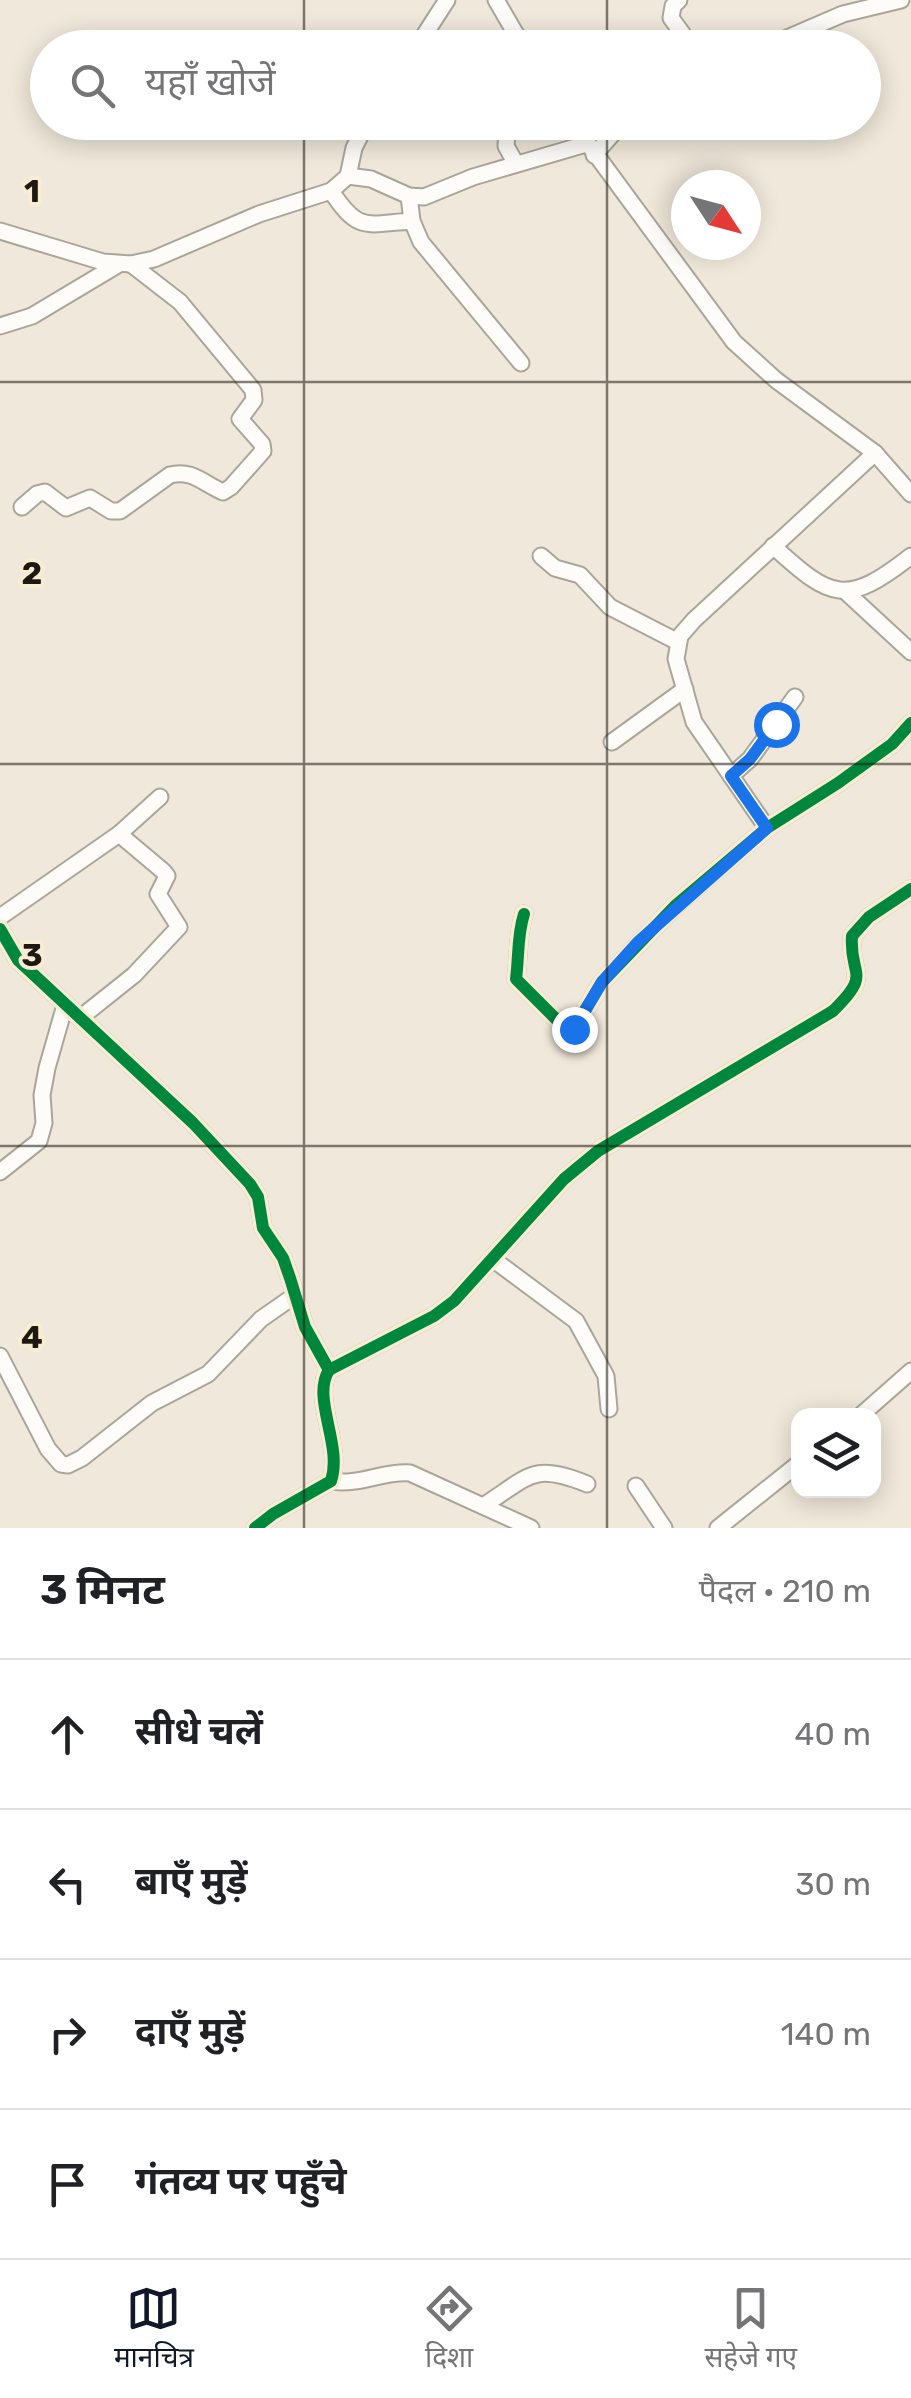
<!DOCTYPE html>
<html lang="hi">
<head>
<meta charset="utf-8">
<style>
	body { margin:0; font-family:Rubik,"Noto Sans Devanagari",sans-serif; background:#f6f6f6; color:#202124 }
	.controls { position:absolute; right:30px; bottom:30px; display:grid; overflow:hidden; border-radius:20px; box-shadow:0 5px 25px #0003 }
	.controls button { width:90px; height:90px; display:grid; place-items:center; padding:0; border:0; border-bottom:2px solid #e0e0e0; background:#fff; color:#202124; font:50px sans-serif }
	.compass { position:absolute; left:671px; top:170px; width:90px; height:90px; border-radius:50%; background:#fff; box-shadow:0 5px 25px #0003; rotate:126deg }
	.stop { position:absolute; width:30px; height:30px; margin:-22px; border:8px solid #1a73e8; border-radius:50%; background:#fff }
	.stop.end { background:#1a73e8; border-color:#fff; box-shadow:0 2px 10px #0008 }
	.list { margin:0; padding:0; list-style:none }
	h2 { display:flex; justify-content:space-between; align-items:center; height:130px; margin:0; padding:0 40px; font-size:42px }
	h2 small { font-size:32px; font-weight:400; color:#757577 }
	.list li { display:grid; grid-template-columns:65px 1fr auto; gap:30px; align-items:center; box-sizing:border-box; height:150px; padding:0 40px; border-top:2px solid #e0e0e0 }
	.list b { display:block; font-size:38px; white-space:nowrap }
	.list em { font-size:32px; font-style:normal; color:#757577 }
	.icon { flex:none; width:55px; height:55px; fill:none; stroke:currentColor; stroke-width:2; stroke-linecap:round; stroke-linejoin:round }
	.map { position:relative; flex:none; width:911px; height:1528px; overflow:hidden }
	.search { position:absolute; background:#fff; box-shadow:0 5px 25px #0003; left:30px; right:30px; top:30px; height:110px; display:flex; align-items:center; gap:25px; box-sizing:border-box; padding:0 35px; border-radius:55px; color:#757577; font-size:38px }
	.sheet { height:730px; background:#fff }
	nav { display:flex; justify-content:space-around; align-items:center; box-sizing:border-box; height:140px; border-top:2px solid #e0e0e0; background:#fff; font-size:28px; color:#757577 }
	nav a { display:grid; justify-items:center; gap:5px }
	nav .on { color:#111827 }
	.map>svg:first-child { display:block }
</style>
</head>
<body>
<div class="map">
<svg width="911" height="1528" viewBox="0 0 911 1528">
	<rect width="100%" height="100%" fill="#f0e8da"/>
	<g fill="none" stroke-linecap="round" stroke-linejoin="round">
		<defs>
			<g id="minor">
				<polyline points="496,0 524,48"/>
				<polyline points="679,0 673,6 671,18 693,48"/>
				<polyline points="416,48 447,0"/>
				<polyline points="764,48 843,14 901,0"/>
				<polyline points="508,122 506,146 516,164"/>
				<polyline points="572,122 734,342 776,380 875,453 911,494"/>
				<polyline points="594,155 623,122"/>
				<polyline points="348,176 371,179 409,196 424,197 473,177 586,144"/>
				<path d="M331 191C359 233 365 224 412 221"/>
				<polyline points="409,196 412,221 421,242 521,363"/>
				<polyline points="0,231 103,262 131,264 154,259 259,214 331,191 348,176 354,148 367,122"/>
				<polyline points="0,326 32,316 119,264"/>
				<path d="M22 507 37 494 45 492 66 508 90 498 111 511H120L170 475C192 469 204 484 223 492L231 487 263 451 262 444 240 419 254 400 253 390 180 302 131 264"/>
				<path d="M773 546C831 599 846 607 911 556"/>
				<polyline points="541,556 555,568 580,575 610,607 678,642"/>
				<polyline points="845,591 911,652"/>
				<polyline points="612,742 685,689"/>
				<polyline points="731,776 750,759 795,697"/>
				<polyline points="767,828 694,722 676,659 680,636 694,620 875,453"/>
				<path d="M524 914C517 936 519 956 516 979L559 1022 574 1029 602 982 676 905 767 828 838 783 892 744 911 723"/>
				<polyline points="0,917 119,834 160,797"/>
				<polyline points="0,929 18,960 193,1123 250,1184 258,1197 263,1228 283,1258 290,1278 305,1327 329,1370"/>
				<polyline points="80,1018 134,975 179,927 158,894 167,876 163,871 119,834"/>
				<polyline points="0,1172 39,1141 44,1123 42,1095 47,1068 65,1005"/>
				<polyline points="494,1260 576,1321 606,1376 609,1409"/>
				<polyline points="0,1356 48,1449 61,1464 68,1465 82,1458 152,1403 208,1374 261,1319 294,1296"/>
				<polyline points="860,1416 911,1371"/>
				<path d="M331 1481C359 1486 382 1471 410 1473L531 1528"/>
				<polyline points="636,1486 664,1528"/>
				<path d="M483 1506C530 1476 532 1462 587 1484"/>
				<path d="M255 1528 273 1514 331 1481C343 1445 311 1398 329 1370L434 1316 454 1301 564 1179 598 1151 833 1011C873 972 849 977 852 936L869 917 911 889"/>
				<polyline points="718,1528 798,1464"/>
			</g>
		</defs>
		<use href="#minor" stroke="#aaa59a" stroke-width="19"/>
		<use href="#minor" stroke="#fdfcf9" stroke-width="15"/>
		<defs>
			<g id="cycleway">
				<path d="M524 914C517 936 519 956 516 979L559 1022 574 1029 602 982 676 905 767 828 838 783 892 744 911 723"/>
				<polyline points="0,929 18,960 193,1123 250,1184 258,1197 263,1228 283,1258 290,1278 305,1327 329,1370"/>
				<path d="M255 1528 273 1514 331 1481C343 1445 311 1398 329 1370L434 1316 454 1301 564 1179 598 1151 833 1011C873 972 849 977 852 936L869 917 911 889"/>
			</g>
		</defs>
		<use href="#cycleway" stroke="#f8ecd2" stroke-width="19"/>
		<use href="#cycleway" stroke="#00873e" stroke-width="12"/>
	</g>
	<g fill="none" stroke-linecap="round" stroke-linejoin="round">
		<polyline stroke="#1a73e8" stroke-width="12" points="574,1029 602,982 638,942 767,828 731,776 750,759 776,724"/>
	</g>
	<path fill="none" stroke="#1d1910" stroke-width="2.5" stroke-opacity="0.55" d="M304 0V48M607 0V48M304 122V1528M607 122V1528M0 382H911M0 764H911M0 1146H911"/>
	<g font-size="32" text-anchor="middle" font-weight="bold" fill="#1d1910" stroke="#f8ecd2" stroke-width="8" stroke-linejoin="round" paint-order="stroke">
		<text x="32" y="202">1</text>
		<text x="32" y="584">2</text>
		<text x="32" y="966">3</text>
		<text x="32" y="1348">4</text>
	</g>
</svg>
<div class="controls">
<button><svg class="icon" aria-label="layers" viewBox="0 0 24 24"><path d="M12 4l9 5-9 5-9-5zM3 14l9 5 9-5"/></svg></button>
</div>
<svg class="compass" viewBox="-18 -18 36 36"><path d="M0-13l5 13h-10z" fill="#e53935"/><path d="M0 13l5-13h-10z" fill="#757577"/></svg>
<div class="stop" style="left:776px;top:724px"></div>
<div class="stop end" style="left:574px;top:1029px"></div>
<div class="search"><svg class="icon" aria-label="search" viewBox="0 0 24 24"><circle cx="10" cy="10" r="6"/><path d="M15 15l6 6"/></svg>यहाँ खोजें</div>
</div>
<section class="sheet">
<h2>3 मिनट<small>पैदल · 210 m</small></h2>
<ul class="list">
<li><svg class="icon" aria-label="ahead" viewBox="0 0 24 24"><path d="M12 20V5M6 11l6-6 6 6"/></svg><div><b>सीधे चलें</b></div><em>40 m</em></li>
<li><svg class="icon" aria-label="left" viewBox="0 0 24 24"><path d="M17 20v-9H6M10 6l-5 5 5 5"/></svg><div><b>बाएँ मुड़ें</b></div><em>30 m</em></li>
<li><svg class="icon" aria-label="right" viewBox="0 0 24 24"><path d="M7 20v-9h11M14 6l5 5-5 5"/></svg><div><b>दाएँ मुड़ें</b></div><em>140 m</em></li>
<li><svg class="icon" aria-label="arrive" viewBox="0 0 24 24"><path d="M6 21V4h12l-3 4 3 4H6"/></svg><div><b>गंतव्य पर पहुँचे</b></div></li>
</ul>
</section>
<nav>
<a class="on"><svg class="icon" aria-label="map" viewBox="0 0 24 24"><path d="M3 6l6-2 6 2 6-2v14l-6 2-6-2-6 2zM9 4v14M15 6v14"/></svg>मानचित्र</a>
<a><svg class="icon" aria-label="directions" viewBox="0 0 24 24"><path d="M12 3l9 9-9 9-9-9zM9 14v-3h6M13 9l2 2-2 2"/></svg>दिशा</a>
<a><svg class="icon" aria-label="saved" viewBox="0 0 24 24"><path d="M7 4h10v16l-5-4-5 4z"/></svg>सहेजे गए</a>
</nav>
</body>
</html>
